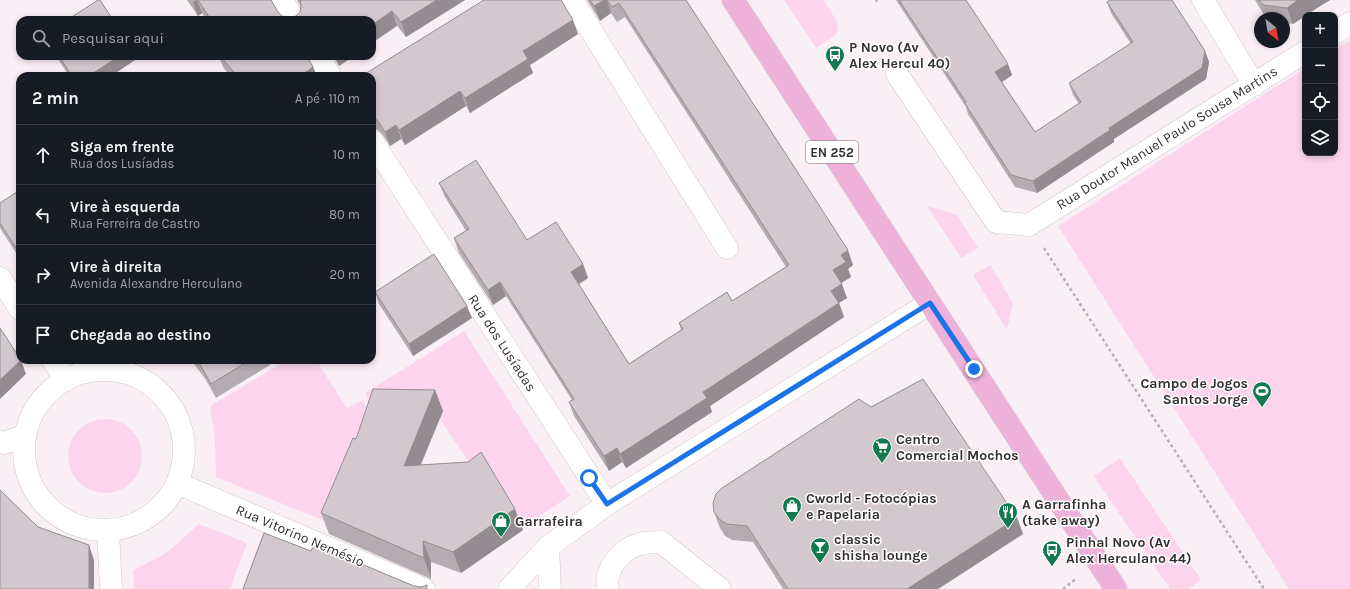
<!DOCTYPE html>
<html lang="pt">
<head>
<meta charset="utf-8">
<style>
	body { margin:0; font-family:Karla,sans-serif; background:#242831; color:#f1f3f6 }
	.controls { position:absolute; right:12px; top:12px; display:grid; overflow:hidden; border-radius:8px; box-shadow:0 2px 6px #0003 }
	.controls button { width:36px; height:36px; display:grid; place-items:center; padding:0; border:0; border-bottom:1px solid #363941; background:#171b24; color:#f1f3f6; font:20px sans-serif }
	.compass { position:absolute; left:1254px; top:12px; width:36px; height:36px; border-radius:50%; background:#171b24; box-shadow:0 2px 6px #0003; rotate:149deg }
	.stop { position:absolute; width:12px; height:12px; margin:-9px; border:3px solid #1a73e8; border-radius:50%; background:#fff }
	.stop.end { background:#1a73e8; border-color:#fff; box-shadow:0 1px 4px #0008 }
	.list { margin:0; padding:0; list-style:none }
	h2 { display:flex; justify-content:space-between; align-items:center; height:52px; margin:0; padding:0 16px; font-size:17px }
	h2 small { font-size:13px; font-weight:400; color:#9ea1a6 }
	.list li { display:grid; grid-template-columns:26px 1fr auto; gap:12px; align-items:center; box-sizing:border-box; height:60px; padding:0 16px; border-top:1px solid #363941 }
	.list b { display:block; font-size:15px; white-space:nowrap }
	.list p { margin:0; font-size:13px; white-space:nowrap; color:#9ea1a6 }
	.list em { font-size:13px; font-style:normal; color:#9ea1a6 }
	.icon { flex:none; width:22px; height:22px; fill:none; stroke:currentColor; stroke-width:2; stroke-linecap:round; stroke-linejoin:round }
	.map { position:relative; flex:none; width:1350px; height:589px; overflow:hidden }
	.search { position:absolute; background:#171b24; box-shadow:0 2px 6px #0003; left:16px; top:16px; width:360px; height:44px; display:flex; align-items:center; gap:10px; box-sizing:border-box; padding:0 14px; border-radius:12px; color:#9ea1a6; font-size:15px }
	.panel { position:absolute; background:#171b24; box-shadow:0 2px 6px #0003; left:16px; top:72px; width:360px; height:292px; border-radius:12px }
	.map>svg:first-child { display:block }
</style>
</head>
<body>
<div class="map">
<svg width="1350" height="589" viewBox="0 0 1350 589">
	<rect width="100%" height="100%" fill="#fbeff6"/>
	<g fill="#fcd5ed">
		<polygon points="784,0 823,0 837,21 838,31 835,35 816,48"/>
		<polygon points="1350,40 1350,589 1289,589 1058,226 1305,68 1305,153 1335,153 1335,49"/>
		<polygon points="927,206 957,215 978,248 961,258"/>
		<polygon points="990,265 1013,303 1007,330 973,275"/>
		<polygon points="464,331 570,496 516,531 437,415 373,410 365,393"/>
		<polygon points="287,360 316,360 347,408 363,400 369,413 325,521 216,477 215,438 210,406"/>
		<circle cx="105" cy="456" r="37"/>
		<polygon points="1120,458 1201,580 1188,589 1170,589 1094,476"/>
		<polygon points="199,524 247,543 230,589 134,589 133,570 161,556 171,549"/>
	</g>
	<g fill="none" stroke-linecap="round" stroke-linejoin="round">
		<defs>
			<g id="minor">
				<polyline points="282,0 294,20"/>
				<polyline points="572,0 727,248"/>
				<polyline points="1203,0 1254,85"/>
				<polyline points="1335,33 1350,23"/>
				<polyline points="318,56 330,76"/>
				<polyline points="897,74 996,222 1029,225 1305,52"/>
				<polyline points="372,141 607,504"/>
				<polyline points="0,278 20,309"/>
				<polyline points="53,360 66,380"/>
				<circle cx="104" cy="450" r="80"/>
				<polyline points="0,442 4,443 25,436"/>
				<polyline points="177,483 424,589"/>
				<polyline points="108,530 111,589"/>
				<polyline points="548,547 550,589"/>
				<polyline points="509,589 548,547 607,504 930,303"/>
				<path d="M608 589C604 570 620 550 639 544 646 542 653 542 661 542L720 589"/>
			</g>
			<polyline id="major" points="733,0 1116,589"/>
		</defs>
		<use href="#minor" stroke="#d0c5cb" stroke-width="23"/>
		<use href="#major" stroke="#d2d1d2" stroke-width="23"/>
		<g stroke="#b8afb4" stroke-width="2.5" stroke-dasharray="3 3" stroke-linecap="butt">
			<polyline points="876,0 877,2"/>
			<polyline points="1044,248 1264,589"/>
			<polyline points="1063,589 1076,579"/>
		</g>
		<use href="#minor" stroke="#fff" stroke-width="22"/>
		<use href="#major" stroke="#eeb2da" stroke-width="22"/>
	</g>
	<g fill="#b5acb1">
		<polygon points="187,0 271,0 278,12 282,16 289,18 296,16 300,12 301,7 297,0 465,0 406,37 397,26 372,20 207,20 202,13 198,16"/>
		<polygon points="587,0 686,0 853,265 848,269 851,277 841,283 847,298 839,303 844,317 710,406 712,412 626,468 622,462 609,471 574,416 569,402 572,400 506,296 493,305 459,253 454,238 466,231 445,197 439,183 527,240 583,264 588,278 579,284 629,364 681,330 679,323 732,301 786,267 625,17 617,22 611,13 600,21"/>
		<polygon points="896,0 966,0 1012,75 1002,82 1035,132 1079,104 1073,95 1069,83 1131,44 1111,13 1107,2 1205,51 1209,62 1206,79 1114,139 1114,142 1037,193 1015,187 968,114 966,107"/>
		<polygon points="1255,0 1330,0 1305,15 1305,16 1293,24 1284,23 1284,18 1266,18"/>
		<polygon points="578,34 530,65 533,73 470,113 466,106 405,145 401,139 390,146 382,134 378,130 372,129 372,76 363,74 368,72"/>
		<polygon points="56,56 134,56 135,60 111,76 69,76"/>
		<polygon points="219,56 307,56 313,67 317,76 230,76 223,67"/>
		<polygon points="333,56 354,56 339,66"/>
		<polygon points="20,190 20,259 0,228 0,203"/>
		<polygon points="375,292 472,318 413,356 379,304"/>
		<polygon points="191,360 269,360 270,365 216,398 206,380"/>
		<polygon points="435,390 443,411 421,465 523,530 461,573 431,562 431,579 329,534 321,513 356,439"/>
		<polygon points="714,512 1017,518 1023,534 938,589 783,589 753,542 732,540 725,536 720,528"/>
	</g>
	<g fill="#948c90">
		<polygon points="196,0 197,0 202,13 198,16 193,2"/>
		<polygon points="437,0 465,0 406,37 401,22"/>
		<polygon points="604,0 607,0 611,13 600,21 594,6"/>
		<polygon points="1298,0 1330,0 1306,15 1305,15 1305,16 1293,24 1287,8"/>
		<polygon points="392,11 397,26 372,43 372,25"/>
		<polygon points="573,20 578,34 530,65 533,73 470,113 465,98 523,51"/>
		<polygon points="1205,51 1209,62 1206,79 1114,139 1114,142 1037,193 1033,181"/>
		<polygon points="119,56 134,56 135,60 111,76 89,76"/>
		<polygon points="335,56 354,56 339,66"/>
		<polygon points="1008,64 1012,75 999,84 995,72"/>
		<polygon points="313,67 317,76 300,76"/>
		<polygon points="460,91 466,106 405,145 399,130"/>
		<polygon points="396,125 401,139 390,146 385,132"/>
		<polygon points="848,250 853,265 848,269 851,277 838,285 833,270 841,255"/>
		<polygon points="583,264 588,278 576,286 571,272"/>
		<polygon points="500,282 506,296 493,305 488,290"/>
		<polygon points="842,284 847,298 839,303 844,317 710,406 712,412 626,468 620,454 703,392 831,291"/>
		<polygon points="467,306 472,318 413,356 409,344"/>
		<polygon points="21,360 26,374 0,399 0,380"/>
		<polygon points="435,390 443,411 411,487 404,466"/>
		<polygon points="617,448 622,462 609,471 604,456"/>
		<polygon points="515,509 523,530 461,573 453,552"/>
		<polygon points="1017,518 1023,534 938,589 907,589"/>
		<polygon points="423,541 431,562 431,579 424,558"/>
		<polygon points="89,545 94,560 94,589 89,589"/>
	</g>
	<g fill="#d3c8ce" stroke="#948c90">
		<polygon points="98,0 100,0 113,20 67,20"/>
		<polygon points="198,0 271,0 278,12 282,16 289,18 296,16 300,12 301,6 300,0 437,0 401,22 392,11 372,25 372,20 211,20"/>
		<polygon points="484,0 561,0 573,20 523,51 528,59 465,98 460,91 399,130 396,125 385,132 377,120 372,116 372,76 356,76 359,73 363,74 368,72"/>
		<polygon points="590,0 604,0 594,6"/>
		<polygon points="607,0 686,0 848,250 841,255 846,262 833,270 842,284 831,291 839,303 703,392 707,398 620,454 617,448 604,456 569,402 574,399 500,282 488,290 454,238 469,229 439,183 476,160 527,240 556,222 583,264 571,272 629,364 683,329 679,323 727,292 732,301 789,265 619,3 612,7"/>
		<polygon points="899,0 966,0 1008,64 995,72 1035,132 1081,102 1069,83 1133,42 1107,2 1110,0 1172,0 1205,51 1202,68 1109,128 1110,130 1033,181 1011,175 964,102 966,102"/>
		<polygon points="1259,0 1298,0 1287,8 1263,5"/>
		<polygon points="59,56 119,56 89,76 72,76"/>
		<polygon points="220,56 307,56 313,67 300,76 237,76"/>
		<polygon points="20,190 20,254 0,223 0,203"/>
		<polygon points="434,254 467,306 409,344 375,292"/>
		<polygon points="0,328 21,360 0,380"/>
		<polygon points="196,360 250,360 211,384 201,366"/>
		<polygon points="923,379 1017,518 907,589 788,589 747,526 727,524 719,519 714,512 713,503 716,494 722,488 859,399 871,407"/>
		<polygon points="373,389 435,390 404,466 468,462 481,452 515,509 453,552 423,541 424,558 321,513 353,438 356,439"/>
		<polygon points="0,490 38,527 89,545 89,589 0,589"/>
		<polygon points="264,533 311,551 314,544 414,586 421,587 427,585 427,589 243,589"/>
	</g>
	<g fill="none" stroke-linecap="round" stroke-linejoin="round">
		<polyline stroke="#1a73e8" stroke-width="5" points="589,478 607,504 930,303 974,369"/>
	</g>
	<defs>
		<symbol id="bus-pin" viewBox="-11 -11 22 30"><path d="M0 17L-7.5 6A9.5 9.5 0 1 1 7.5 6Z" fill="#137951" stroke="#fff"/><path d="M-5-6H5V4H4V6H2V4H-2V6H-4V4H-5ZM-3.5-4V0h7V-4ZM-3.5 1.2v1.5H-2V1.2ZM2 1.2v1.5H3.5V1.2Z" fill="#fff"/></symbol>
		<symbol id="stadium-pin" viewBox="-11 -11 22 30"><path d="M0 17L-7.5 6A9.5 9.5 0 1 1 7.5 6Z" fill="#137951" stroke="#fff"/><path d="M0-5a6.5 5 0 1 0 0 10a6.5 5 0 1 0 0-10ZM-3.5-1.8h7v3.6h-7Z" fill="#fff"/></symbol>
		<symbol id="supermarket-pin" viewBox="-11 -11 22 30"><path d="M0 17L-7.5 6A9.5 9.5 0 1 1 7.5 6Z" fill="#137951" stroke="#fff"/><path d="M-6-5.5h2.5l.6 2H6L4.5 2H-2.5L-4.4-4H-6ZM-1.5 3.2a1.3 1.3 0 1 0 .1 0ZM3 3.2a1.3 1.3 0 1 0 .1 0Z" fill="#fff"/></symbol>
		<symbol id="shop-pin" viewBox="-11 -11 22 30"><path d="M0 17L-7.5 6A9.5 9.5 0 1 1 7.5 6Z" fill="#137951" stroke="#fff"/><path d="M-5-2.5h2.3a2.7 3.5 0 0 1 5.4 0H5L5.5 6h-11ZM-1.5-2.5h3a1.5 2.3 0 0 0-3 0Z" fill="#fff"/></symbol>
		<symbol id="restaurant-pin" viewBox="-11 -11 22 30"><path d="M0 17L-7.5 6A9.5 9.5 0 1 1 7.5 6Z" fill="#137951" stroke="#fff"/><path d="M-5-6h1v4h1v-4h1v4h1v-4h1v5L-1.5 .5V6h-2V.5L-5-1ZM5-6V6H3V1.5H1.5Q1.5-4 5-6Z" fill="#fff"/></symbol>
		<symbol id="bar-pin" viewBox="-11 -11 22 30"><path d="M0 17L-7.5 6A9.5 9.5 0 1 1 7.5 6Z" fill="#137951" stroke="#fff"/><path d="M-6-5H6L.8 .8V4.5H3.5V6h-7V4.5H-.8V.8Z" fill="#fff"/></symbol>
	</defs>
	<g fill-rule="evenodd">
		<use href="#bus-pin" x="824" y="44" width="22" height="30"/>
		<use href="#stadium-pin" x="1251" y="380" width="22" height="30"/>
		<use href="#supermarket-pin" x="871" y="436" width="22" height="30"/>
		<use href="#shop-pin" x="781" y="495" width="22" height="30"/>
		<use href="#restaurant-pin" x="997" y="501" width="22" height="30"/>
		<use href="#shop-pin" x="490" y="510" width="22" height="30"/>
		<use href="#bar-pin" x="809" y="536" width="22" height="30"/>
		<use href="#bus-pin" x="1041" y="539" width="22" height="30"/>
	</g>
	<g text-anchor="middle" dominant-baseline="central" stroke-width="3" stroke-linejoin="round" paint-order="stroke">
		<rect fill="#fff" stroke="#706d70" stroke-width="1" x="806" y="141" width="52" height="22" rx="3"/>
		<g font-size="13" font-weight="bold" fill="#332f32">
			<text x="832" y="152">EN 252</text>
		</g>
		<g font-size="14" font-weight="bold" fill="#332f32" stroke="#fff" text-anchor="start">
			<text x="849" y="47">P Novo (Av<tspan x="849" dy="16">Alex Hercul 40)</tspan></text>
			<text x="1248" y="383" text-anchor="end">Campo de Jogos<tspan x="1248" dy="16">Santos Jorge</tspan></text>
			<text x="896" y="439">Centro<tspan x="896" dy="16">Comercial Mochos</tspan></text>
			<text x="806" y="498">Cworld - Fotocópias<tspan x="806" dy="16">e Papelaria</tspan></text>
			<text x="1022" y="504">A Garrafinha<tspan x="1022" dy="16">(take away)</tspan></text>
			<text x="515" y="521">Garrafeira</text>
			<text x="834" y="539">classic<tspan x="834" dy="16">shisha lounge</tspan></text>
			<text x="1066" y="542">Pinhal Novo (Av<tspan x="1066" dy="16">Alex Herculano 44)</tspan></text>
		</g>
		<g font-size="14" fill="#332f32" stroke="#fff">
			<text transform="translate(1167 138) rotate(-32)">Rua Doutor Manuel Paulo Sousa Martins</text>
			<text transform="translate(502 343) rotate(57)">Rua dos Lusíadas</text>
			<text transform="translate(300 536) rotate(23)">Rua Vitorino Nemésio</text>
		</g>
	</g>
</svg>
<div class="controls">
<button>+</button>
<button>−</button>
<button><svg class="icon" aria-label="locate" viewBox="0 0 24 24"><circle cx="12" cy="12" r="6"/><path d="M12 2v4M12 18v4M2 12h4M18 12h4"/></svg></button>
<button><svg class="icon" aria-label="layers" viewBox="0 0 24 24"><path d="M12 4l9 5-9 5-9-5zM3 14l9 5 9-5"/></svg></button>
</div>
<svg class="compass" viewBox="-18 -18 36 36"><path d="M0-13l5 13h-10z" fill="#e53935"/><path d="M0 13l5-13h-10z" fill="#9ea1a6"/></svg>
<div class="stop" style="left:589px;top:478px"></div>
<div class="stop end" style="left:974px;top:369px"></div>
<div class="search"><svg class="icon" aria-label="search" viewBox="0 0 24 24"><circle cx="10" cy="10" r="6"/><path d="M15 15l6 6"/></svg>Pesquisar aqui</div>
<section class="panel">
<h2>2 min<small>A pé · 110 m</small></h2>
<ul class="list">
<li><svg class="icon" aria-label="ahead" viewBox="0 0 24 24"><path d="M12 20V5M6 11l6-6 6 6"/></svg><div><b>Siga em frente</b><p>Rua dos Lusíadas</p></div><em>10 m</em></li>
<li><svg class="icon" aria-label="left" viewBox="0 0 24 24"><path d="M17 20v-9H6M10 6l-5 5 5 5"/></svg><div><b>Vire à esquerda</b><p>Rua Ferreira de Castro</p></div><em>80 m</em></li>
<li><svg class="icon" aria-label="right" viewBox="0 0 24 24"><path d="M7 20v-9h11M14 6l5 5-5 5"/></svg><div><b>Vire à direita</b><p>Avenida Alexandre Herculano</p></div><em>20 m</em></li>
<li><svg class="icon" aria-label="arrive" viewBox="0 0 24 24"><path d="M6 21V4h12l-3 4 3 4H6"/></svg><div><b>Chegada ao destino</b></div></li>
</ul>
</section>
</div>
</body>
</html>
